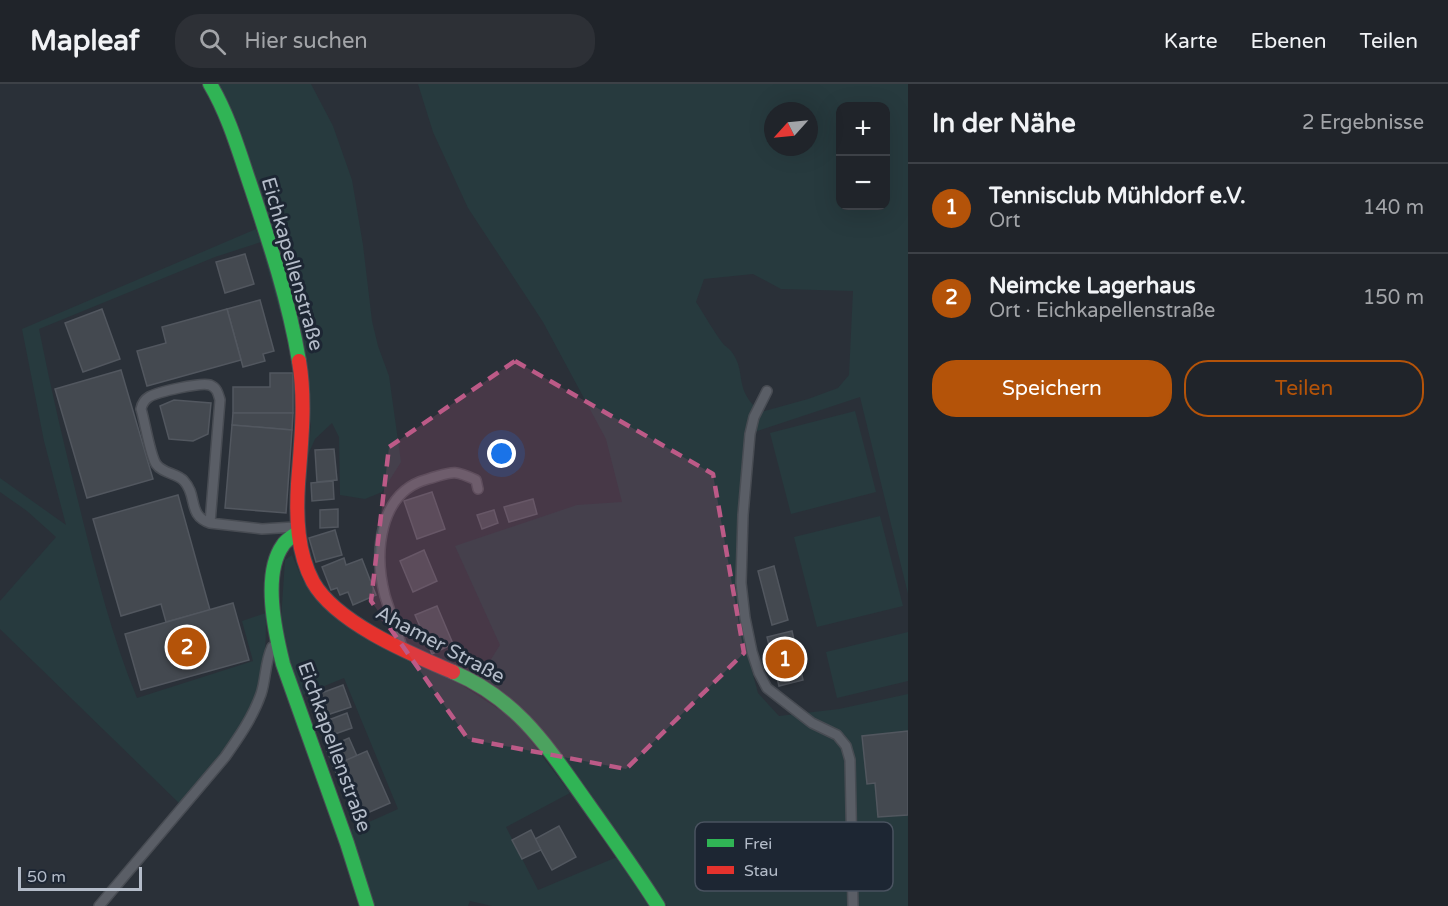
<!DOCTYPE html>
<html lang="de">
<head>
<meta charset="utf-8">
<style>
	body { margin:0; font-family:"Varela Round",sans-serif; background:#2d3036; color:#f1f3f6 }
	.controls { position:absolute; right:18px; top:18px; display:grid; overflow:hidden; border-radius:12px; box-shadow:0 6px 24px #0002 }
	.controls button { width:54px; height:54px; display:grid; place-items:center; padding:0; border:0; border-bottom:2px solid #3d4147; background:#20242a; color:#f1f3f6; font:30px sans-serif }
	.compass { position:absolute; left:764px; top:18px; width:54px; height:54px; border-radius:50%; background:#20242a; box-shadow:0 6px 24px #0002; rotate:243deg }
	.scale { position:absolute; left:18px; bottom:15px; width:124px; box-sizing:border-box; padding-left:6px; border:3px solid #b4bcc9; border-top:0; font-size:16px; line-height:21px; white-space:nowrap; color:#b4bcc9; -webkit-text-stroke:4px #1d2633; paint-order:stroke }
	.you { position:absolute; left:502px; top:370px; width:21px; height:21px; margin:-15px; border:4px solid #fff; border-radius:50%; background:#1a73e8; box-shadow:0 0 0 9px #1a73e833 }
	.badge { display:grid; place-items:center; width:39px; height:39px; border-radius:50%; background:#b45309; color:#fff; font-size:20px; font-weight:700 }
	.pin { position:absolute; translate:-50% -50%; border:3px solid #fff; box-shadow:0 2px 6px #0006 }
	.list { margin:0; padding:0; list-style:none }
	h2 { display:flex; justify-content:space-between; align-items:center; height:78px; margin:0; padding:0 24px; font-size:26px }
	h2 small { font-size:20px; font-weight:400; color:#a2a4a8 }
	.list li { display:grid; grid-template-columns:39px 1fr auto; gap:18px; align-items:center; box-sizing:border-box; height:90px; padding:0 24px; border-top:2px solid #3d4147 }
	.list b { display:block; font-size:22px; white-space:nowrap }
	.list p { margin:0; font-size:20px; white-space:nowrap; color:#a2a4a8 }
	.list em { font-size:20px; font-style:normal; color:#a2a4a8 }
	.actions { display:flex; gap:12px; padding:18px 24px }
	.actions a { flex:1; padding:14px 0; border:2px solid #b45309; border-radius:24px; text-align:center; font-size:21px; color:#b45309 }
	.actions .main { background:#b45309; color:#fff }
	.icon { flex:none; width:33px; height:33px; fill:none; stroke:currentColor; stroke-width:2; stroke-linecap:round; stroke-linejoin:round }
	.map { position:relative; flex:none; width:908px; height:822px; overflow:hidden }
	header { display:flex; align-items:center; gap:36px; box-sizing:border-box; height:84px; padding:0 30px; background:#20242a; border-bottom:2px solid #3d4147 }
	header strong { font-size:28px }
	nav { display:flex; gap:33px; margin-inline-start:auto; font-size:21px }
	.search { width:420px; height:54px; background:#2d3036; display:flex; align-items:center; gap:15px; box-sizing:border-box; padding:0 21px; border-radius:24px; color:#a2a4a8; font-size:22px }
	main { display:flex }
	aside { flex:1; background:#20242a }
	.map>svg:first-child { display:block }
</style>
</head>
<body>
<header>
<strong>Mapleaf</strong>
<div class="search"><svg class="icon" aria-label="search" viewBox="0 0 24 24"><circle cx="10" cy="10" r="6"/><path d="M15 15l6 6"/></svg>Hier suchen</div>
<nav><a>Karte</a><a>Ebenen</a><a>Teilen</a></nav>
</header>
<main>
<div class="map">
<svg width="908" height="822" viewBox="0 0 908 822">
	<rect width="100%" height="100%" fill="#2a3038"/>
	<g fill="#273a3e" fill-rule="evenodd">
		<polygon points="216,0 311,0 333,42 352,96 363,161 372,237 378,262 389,292 401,378 382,408 365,415 340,411 339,353 332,339 315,355 308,371 311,340"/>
		<path d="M418 0H908V510L860 313 745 351 740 433 738 496 743 554 758 609 779 632 839 625 908 610V822H667L480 593 500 561 455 462 577 421 622 418 606 355 543 238 468 124 433 48ZM840 22H886V122H840ZM773 27H809V63H773ZM753 190 781 205 853 207 849 291 838 304 808 315 761 328C732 305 748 289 731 267 729 265 727 263 724 261 714 248 705 232 696 218L704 195Z"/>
		<path d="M256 145 261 158 215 173 39 245C51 306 65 365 80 425 96 489 112 553 137 614L253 577 242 537 266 529C266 552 266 576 260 598 248 646 211 684 181 721L0 545V517L56 453 27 427 0 408V394L66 441 44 357 22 245Z"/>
		<polygon points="855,327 876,408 791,430 770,349"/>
		<polygon points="880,432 903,522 817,543 794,453"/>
		<polygon points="292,471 303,497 515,636 570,709 506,743 538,806 617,773 649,822 492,822 470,817 468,822 373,822 349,747 398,725 344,594 300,612 280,551 285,476"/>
		<polygon points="908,548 908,597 837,614 826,568"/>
	</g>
	<g fill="#444950" stroke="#52575f" stroke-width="1.5">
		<polygon points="245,170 254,200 225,209 216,178"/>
		<polygon points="260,216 274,267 263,270 265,277 243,283 227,225"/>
		<polygon points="102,225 120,275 83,288 65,239"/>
		<polygon points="227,225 241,276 147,302 137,267 166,259 162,243"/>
		<polygon points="121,286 153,395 87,414 55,305"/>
		<polygon points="270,289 293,289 293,329 233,329 233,303 270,303"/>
		<polygon points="174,316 211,319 208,350 193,357 169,355 160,322"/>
		<polygon points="233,329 293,329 292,346 232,341"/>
		<polygon points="232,341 292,346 286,429 225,424"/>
		<polygon points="334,365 337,396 317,398 315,366"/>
		<polygon points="333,397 334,415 312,417 311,399"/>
		<polygon points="432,408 445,445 417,455 404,417"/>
		<polygon points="178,411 210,526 166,538 161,520 121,532 93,435"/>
		<polygon points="533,415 537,430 509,438 504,423"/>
		<polygon points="338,425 338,443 320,444 320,426"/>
		<polygon points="494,426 498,439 482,445 477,431"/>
		<polygon points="335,446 342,471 316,478 309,454"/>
		<polygon points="424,466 437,497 413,508 400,477"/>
		<polygon points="344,474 346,481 362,475 376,511 353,521 348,508 340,511 337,504 331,506 322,483"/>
		<polygon points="774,482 788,536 772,541 758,487"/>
		<polygon points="233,519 249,576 141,606 125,550"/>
		<polygon points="437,522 453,560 432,570 415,531"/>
		<polygon points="792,547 803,596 779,602 767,553"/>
		<polygon points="343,601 351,623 324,632 316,611"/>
		<polygon points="347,629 352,644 332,651 326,637"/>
		<polygon points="908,647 908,731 878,733 875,699 867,700 862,652"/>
		<polygon points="349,654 357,672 333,682 326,664"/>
		<polygon points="367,667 390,719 356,734 333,682"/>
		<polygon points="559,742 576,773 552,786 535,755"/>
		<polygon points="531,746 541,766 522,775 512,756"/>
	</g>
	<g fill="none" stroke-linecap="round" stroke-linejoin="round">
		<defs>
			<g id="lane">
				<polyline points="767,307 754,333 750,350 743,431 741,499 745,534 752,568 759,589 767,604 812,639 837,651 846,662 850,676 853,822"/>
				<path d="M210 439C187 431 198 412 184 397 177 389 163 390 156 380 150 371 145 338 141 325 142 320 144 316 149 313 157 308 201 298 210 301 217 304 218 309 220 316L210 439 262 445 295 443"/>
				<path d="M401 560C396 544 390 528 385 512 374 470 378 408 428 395 453 388 452 385 476 396L478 405"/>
				<path d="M99 822 225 673C239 653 253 633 261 610 266 595 265 578 272 563"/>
			</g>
			<g id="fast">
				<path d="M210 0C229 32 239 68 251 103 270 160 289 217 299 277"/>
				<path d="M297 449C292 453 286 456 283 461 262 490 275 548 283 580L347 759 367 822"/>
				<path d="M453 588C519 616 548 664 588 720 612 754 636 787 658 822"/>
			</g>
			<path id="jam" d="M299 277C306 318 301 359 298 400 296 433 297 468 313 498 336 539 411 570 453 588"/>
		</defs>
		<use href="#lane" stroke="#484c53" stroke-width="12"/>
		<use href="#fast" stroke="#484c53" stroke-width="16"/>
		<use href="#jam" stroke="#484c53" stroke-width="16"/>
		<use href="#lane" stroke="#5a5e66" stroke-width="9"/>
		<use href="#fast" stroke="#30b455" stroke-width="14"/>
		<use href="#jam" stroke="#e5322d" stroke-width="14"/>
	</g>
	<path fill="#bc5a87" fill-opacity="0.2" stroke="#bc5a87" stroke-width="4.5" stroke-dasharray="12 8" stroke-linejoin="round" d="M515 277 713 390 744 569 626 685 468 655 371 517 389 363Z"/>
	<g text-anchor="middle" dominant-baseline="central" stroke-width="6" stroke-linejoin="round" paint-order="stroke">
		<g font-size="20" fill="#b4bcc9" stroke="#1d2633">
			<text transform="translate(292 180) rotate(74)">Eichkapellenstraße</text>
			<text transform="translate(440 561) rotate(28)">Ahamer Straße</text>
			<text transform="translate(334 663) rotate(70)">Eichkapellenstraße</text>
		</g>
	</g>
	<rect x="695" y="738" width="198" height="69" rx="9" fill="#1d2633" stroke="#4a5360" stroke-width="1.5"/>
	<rect x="707" y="755" width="27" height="8" fill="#30b455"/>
	<rect x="707" y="782" width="27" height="8" fill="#e5322d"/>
	<g font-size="16" fill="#b4bcc9">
		<text x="744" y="765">Frei</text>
		<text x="744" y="792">Stau</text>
	</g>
</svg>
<div class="controls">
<button>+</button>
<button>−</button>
</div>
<svg class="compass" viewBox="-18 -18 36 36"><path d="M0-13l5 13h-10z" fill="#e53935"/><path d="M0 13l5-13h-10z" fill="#a2a4a8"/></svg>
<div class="scale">50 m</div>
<div class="you"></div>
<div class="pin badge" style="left:785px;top:575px">1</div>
<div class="pin badge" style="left:187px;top:563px">2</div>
</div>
<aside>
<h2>In der Nähe<small>2 Ergebnisse</small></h2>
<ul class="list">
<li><span class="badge">1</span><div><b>Tennisclub Mühldorf e.V.</b><p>Ort</p></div><em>140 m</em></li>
<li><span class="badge">2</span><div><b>Neimcke Lagerhaus</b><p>Ort · Eichkapellenstraße</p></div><em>150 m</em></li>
</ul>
<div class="actions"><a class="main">Speichern</a><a>Teilen</a></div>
</aside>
</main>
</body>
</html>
